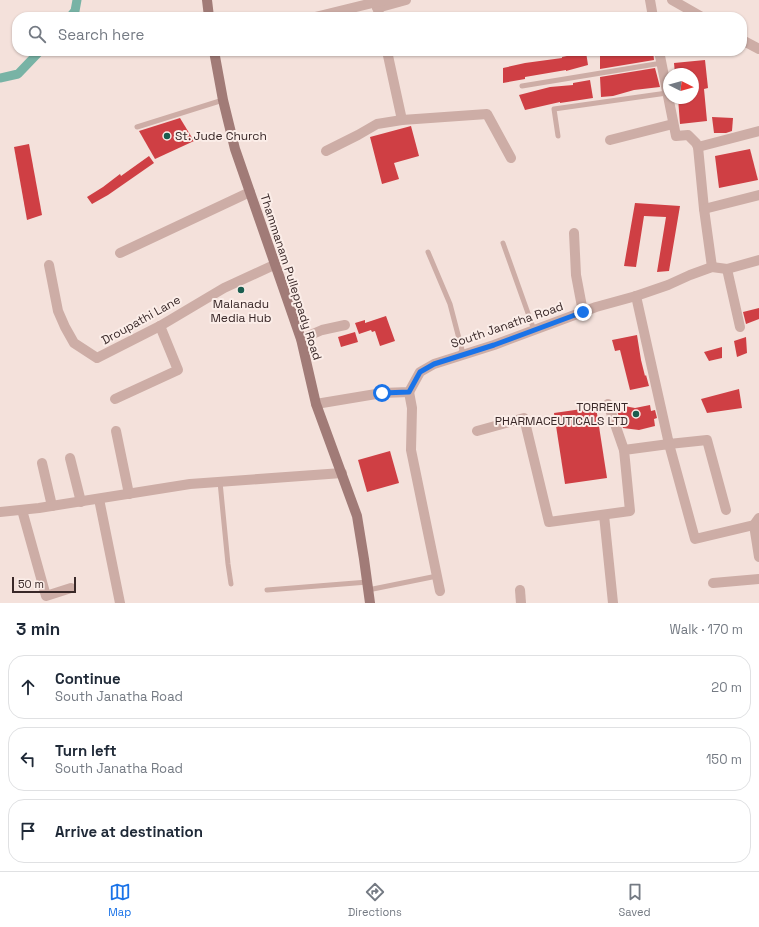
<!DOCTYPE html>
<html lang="en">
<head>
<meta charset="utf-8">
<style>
	body { margin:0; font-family:"Space Grotesk",sans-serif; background:#f2f2f3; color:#1f2937 }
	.compass { position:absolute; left:663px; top:68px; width:36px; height:36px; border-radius:50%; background:#fff; box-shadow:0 1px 3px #0004; rotate:96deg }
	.scale { position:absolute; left:12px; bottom:10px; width:64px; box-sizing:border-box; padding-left:4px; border:2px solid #392828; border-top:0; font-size:11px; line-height:14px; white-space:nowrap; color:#392828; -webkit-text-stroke:3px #fbede8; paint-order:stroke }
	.stop { position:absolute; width:12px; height:12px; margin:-9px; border:3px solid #1a73e8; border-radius:50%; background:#fff }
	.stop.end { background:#1a73e8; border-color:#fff; box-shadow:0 1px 4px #0008 }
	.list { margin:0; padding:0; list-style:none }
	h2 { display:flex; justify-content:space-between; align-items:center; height:52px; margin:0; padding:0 16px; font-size:17px }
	h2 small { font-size:13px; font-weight:400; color:#747a83 }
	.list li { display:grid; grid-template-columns:26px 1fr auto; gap:12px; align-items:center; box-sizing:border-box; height:64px; margin:0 8px 8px; padding:0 8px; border:1px solid #e0e1e3; border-radius:16px }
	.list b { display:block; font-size:15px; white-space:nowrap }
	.list p { margin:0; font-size:13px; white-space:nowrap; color:#747a83 }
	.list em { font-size:13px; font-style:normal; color:#747a83 }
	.icon { flex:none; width:22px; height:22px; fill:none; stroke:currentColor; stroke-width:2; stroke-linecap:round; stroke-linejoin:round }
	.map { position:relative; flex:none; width:759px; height:603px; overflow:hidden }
	.search { position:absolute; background:#fff; box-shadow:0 1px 3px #0004; left:12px; right:12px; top:12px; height:44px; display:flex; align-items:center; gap:10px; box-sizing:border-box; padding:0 14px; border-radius:16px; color:#747a83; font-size:15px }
	.sheet { height:268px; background:#fff }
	nav { display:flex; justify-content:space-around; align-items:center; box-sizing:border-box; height:56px; border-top:1px solid #e0e1e3; background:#fff; font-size:11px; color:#747a83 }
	nav a { display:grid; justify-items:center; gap:2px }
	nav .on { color:#1a73e8 }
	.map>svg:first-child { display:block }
</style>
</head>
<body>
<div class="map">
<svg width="759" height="603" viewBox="0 0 759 603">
	<rect width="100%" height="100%" fill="#f4e1db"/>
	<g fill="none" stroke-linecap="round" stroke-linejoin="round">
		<g stroke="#78b3a5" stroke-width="9">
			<polyline points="70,17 75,11 77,0"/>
			<polyline points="0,78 18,74 40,51"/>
		</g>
	</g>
	<g fill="#cf3f44">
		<polygon points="600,51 611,51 631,54 630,51 653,51 654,60 600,69"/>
		<polygon points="586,52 588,65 566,71 566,70 525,77 525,79 503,83 503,68 525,63 562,58 562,57"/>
		<polygon points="705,60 708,88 704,89 707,121 680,124 678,98 693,98 693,74 675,74 674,63"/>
		<polygon points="655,68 660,87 634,90 613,96 601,97 600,77"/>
		<polygon points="590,80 593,98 560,103 560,102 525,110 519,95 550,87 573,85 573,83"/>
		<polygon points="712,117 733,118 732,131 726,133 714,133"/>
		<polygon points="180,118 194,141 155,159 139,131"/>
		<polygon points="411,126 419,156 394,163 399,179 382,184 370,137"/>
		<polygon points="29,144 42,215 27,220 14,147"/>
		<polygon points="750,149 758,180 719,188 715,156"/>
		<polygon points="149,156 154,163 108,195 92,204 87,197 103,187 120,174 121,176"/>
		<polygon points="635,203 680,206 669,271 657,272 666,217 644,216 636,267 624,266"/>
		<polygon points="759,308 759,319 746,324 743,312"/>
		<polygon points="386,316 395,341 380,346 375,331 372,332 371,330 359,334 355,323 365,320 365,323"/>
		<polygon points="355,332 358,342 341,347 338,337"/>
		<polygon points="637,335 641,360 645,376 646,375 649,386 630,390 620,350 615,351 612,340"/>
		<polygon points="746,337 747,353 737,357 734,341"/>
		<polygon points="722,347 722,358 709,361 704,352"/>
		<polygon points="739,389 742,408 707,413 701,399"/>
		<polygon points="650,405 651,411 655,410 657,418 654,419 655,426 639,430 623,428 616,408 624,406 635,408"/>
		<polygon points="596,407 607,478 565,484 554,413"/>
		<polygon points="390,451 399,483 367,492 358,460"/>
	</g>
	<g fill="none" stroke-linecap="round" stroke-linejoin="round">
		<g stroke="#cdada6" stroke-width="5">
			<polyline points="522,86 662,63"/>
			<polyline points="137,127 223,100"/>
			<polyline points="558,136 554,109 667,93"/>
			<polyline points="503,243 534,330"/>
			<polyline points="428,252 450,304 462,350 459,355"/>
			<polyline points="220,482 228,564 231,584"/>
			<polyline points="267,590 368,582"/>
			<polyline points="368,590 437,576"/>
		</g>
		<g stroke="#cdada6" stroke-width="10">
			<polyline points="650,0 653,17"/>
			<polyline points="376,3 380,17"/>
			<polyline points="387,51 402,120 487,114 511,158"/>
			<polyline points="659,51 676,136 688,135 696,143 698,147 704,209 712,267"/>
			<polyline points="610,140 673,124"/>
			<polyline points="698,147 759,131"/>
			<polyline points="326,151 358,135 377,124 402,120"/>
			<polyline points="704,209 759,195"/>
			<polyline points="574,233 576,275 583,312"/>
			<polyline points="120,253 250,192"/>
			<polyline points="49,265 58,311 65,327 74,343 97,358 160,326 224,288 274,265"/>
			<polyline points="727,269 740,327"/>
			<polyline points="636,296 669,444 707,440 726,510"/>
			<polyline points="301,339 322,330 345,325"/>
			<polyline points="409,392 412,408 411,450 440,591"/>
			<polyline points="115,399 178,370 160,326"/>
			<polyline points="316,404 382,393 409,392 420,372 434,364 494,345 596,307 636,296 668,285 690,275 712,267 727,269 759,260"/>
			<polyline points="608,404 624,450"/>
			<polyline points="116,431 129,494"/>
			<polyline points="477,431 524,418 549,522 630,511 624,450 669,444 695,539 754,525 759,518"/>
			<polyline points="70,458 81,502"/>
			<polyline points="42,463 52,506"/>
			<polyline points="99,499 120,603"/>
			<polyline points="22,510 46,596 71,588"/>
			<polyline points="0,512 39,508 190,484 342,473"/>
			<polyline points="604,515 613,603"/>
			<polyline points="754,525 759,557"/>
			<polyline points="713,583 759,579"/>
			<polyline points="520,590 521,603"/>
		</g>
		<g stroke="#cdada6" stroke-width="10">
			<polyline points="672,0 702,17"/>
			<polyline points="377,8 406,0"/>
			<polyline points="315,17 385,0"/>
			<polyline points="742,40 759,49"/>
		</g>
		<g stroke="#a17b77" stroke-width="10">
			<polyline points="207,0 209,17"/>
			<polyline points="214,51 223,100 235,149 301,339 316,404 357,516 364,559 370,603"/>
		</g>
	</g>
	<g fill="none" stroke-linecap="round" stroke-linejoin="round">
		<polyline stroke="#1a73e8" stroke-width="5" points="382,393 409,392 420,372 434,364 494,345 583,312"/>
	</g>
	<g fill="#1a5d4f" stroke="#fbede8" stroke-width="1.5">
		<circle cx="167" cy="136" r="4"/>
		<circle cx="241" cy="290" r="4"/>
		<circle cx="636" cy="414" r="4"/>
	</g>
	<g text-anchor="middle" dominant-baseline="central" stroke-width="4" stroke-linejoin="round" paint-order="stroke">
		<g font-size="12" fill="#392828" stroke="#fbede8" text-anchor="start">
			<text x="175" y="136">St. Jude Church</text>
			<text x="241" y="304" text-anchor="middle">Malanadu<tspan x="241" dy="14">Media Hub</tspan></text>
			<text x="628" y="407" text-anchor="end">TORRENT<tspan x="628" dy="14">PHARMACEUTICALS LTD</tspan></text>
		</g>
		<g font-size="12" fill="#392828" stroke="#fbede8">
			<text transform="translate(291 277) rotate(72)">Thammanam Pulleppady Road</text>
			<text transform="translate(141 320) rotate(-29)">Droupathi Lane</text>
			<text transform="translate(507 325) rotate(-19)">South Janatha Road</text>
		</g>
	</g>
</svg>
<svg class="compass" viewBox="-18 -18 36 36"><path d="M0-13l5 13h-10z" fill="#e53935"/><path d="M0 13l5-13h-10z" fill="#747a83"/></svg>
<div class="scale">50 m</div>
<div class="stop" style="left:382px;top:393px"></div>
<div class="stop end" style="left:583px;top:312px"></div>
<div class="search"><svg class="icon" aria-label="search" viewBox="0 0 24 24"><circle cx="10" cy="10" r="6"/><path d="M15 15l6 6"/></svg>Search here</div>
</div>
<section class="sheet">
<h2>3 min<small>Walk · 170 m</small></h2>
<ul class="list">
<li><svg class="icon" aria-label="ahead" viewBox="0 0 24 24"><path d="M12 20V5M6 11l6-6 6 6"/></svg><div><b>Continue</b><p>South Janatha Road</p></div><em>20 m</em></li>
<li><svg class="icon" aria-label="left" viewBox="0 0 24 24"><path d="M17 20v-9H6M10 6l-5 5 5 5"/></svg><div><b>Turn left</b><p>South Janatha Road</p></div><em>150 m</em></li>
<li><svg class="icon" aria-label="arrive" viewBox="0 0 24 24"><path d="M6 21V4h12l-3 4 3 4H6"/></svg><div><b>Arrive at destination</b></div></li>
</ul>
</section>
<nav>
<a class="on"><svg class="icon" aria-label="map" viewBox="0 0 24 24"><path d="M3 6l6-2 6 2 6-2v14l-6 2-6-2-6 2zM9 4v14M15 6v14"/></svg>Map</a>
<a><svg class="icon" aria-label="directions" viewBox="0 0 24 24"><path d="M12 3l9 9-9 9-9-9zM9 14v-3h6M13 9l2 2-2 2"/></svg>Directions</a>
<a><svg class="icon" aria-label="saved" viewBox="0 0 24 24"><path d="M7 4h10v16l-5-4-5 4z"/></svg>Saved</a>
</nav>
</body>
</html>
